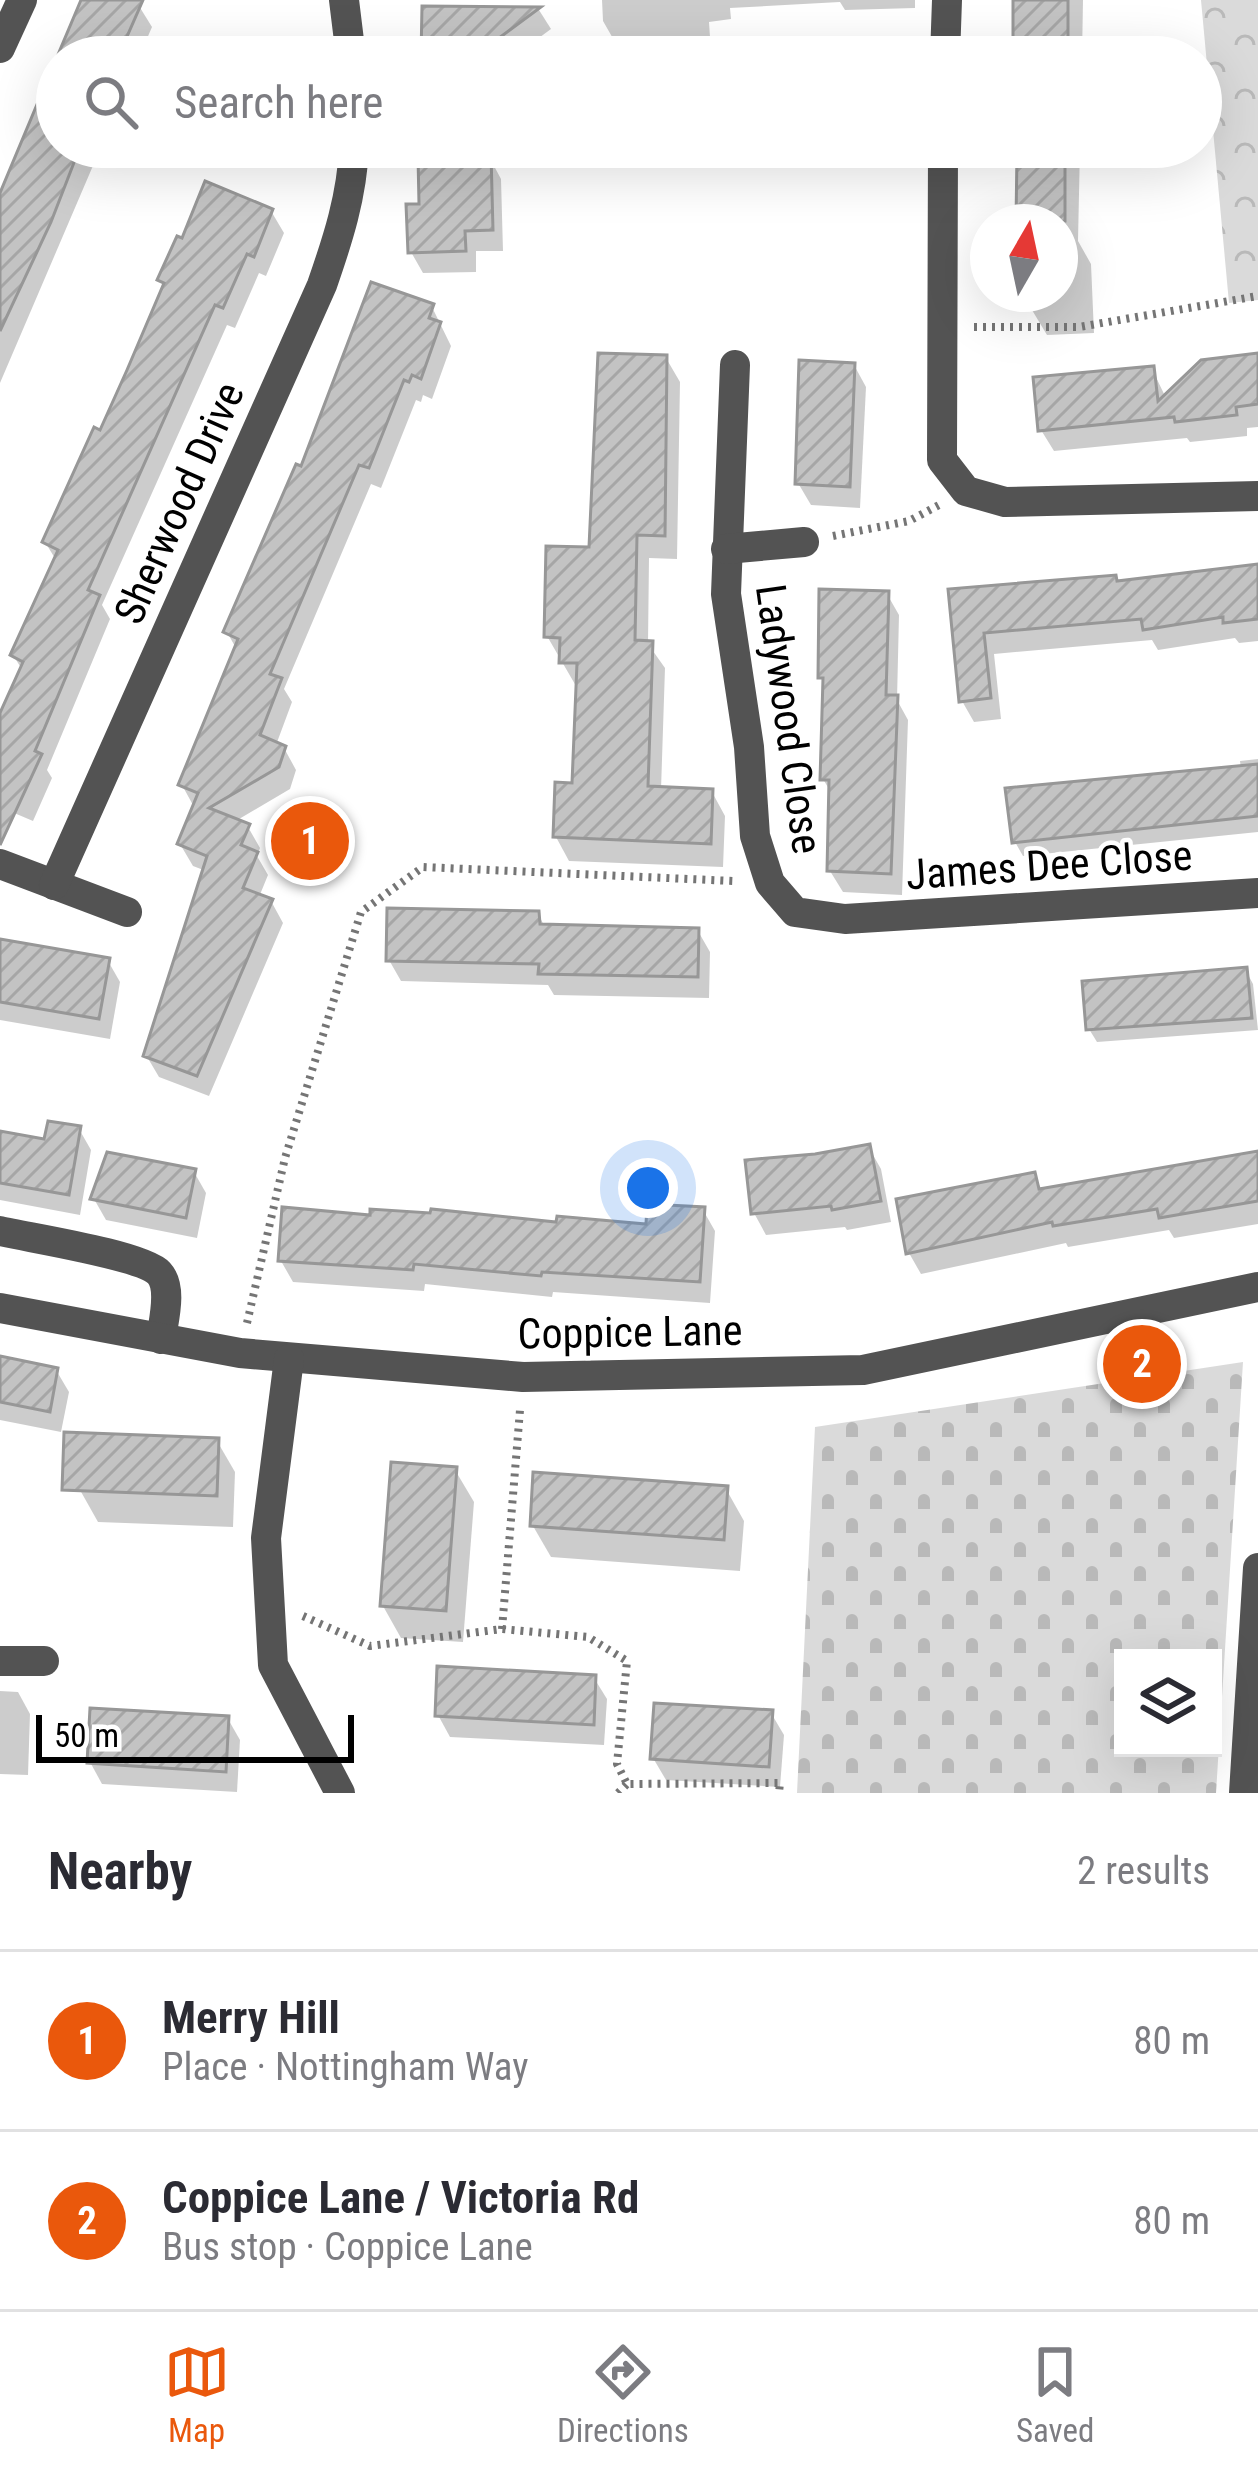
<!DOCTYPE html>
<html lang="en">
<head>
<meta charset="utf-8">
<style>
	body { margin:0; font-family:"Roboto Condensed",sans-serif; background:#f7f7f7; color:#2b2b33 }
	.controls { position:absolute; right:36px; bottom:36px; display:grid; overflow:hidden; border-radius:0px; box-shadow:0 12px 48px #0002 }
	.controls button { width:108px; height:108px; display:grid; place-items:center; padding:0; border:0; border-bottom:3px solid #e1e1e2; background:#fff; color:#2b2b33; font:60px sans-serif }
	.compass { position:absolute; left:970px; top:204px; width:108px; height:108px; border-radius:50%; background:#fff; box-shadow:0 12px 48px #0002; rotate:9deg }
	.scale { position:absolute; left:36px; bottom:30px; width:318px; box-sizing:border-box; padding-left:12px; border:6px solid #000; border-top:0; font-size:33px; line-height:42px; white-space:nowrap; color:#000; -webkit-text-stroke:9px #fff; paint-order:stroke }
	.you { position:absolute; left:648px; top:1188px; width:42px; height:42px; margin:-30px; border:9px solid #fff; border-radius:50%; background:#1a73e8; box-shadow:0 0 0 18px #1a73e833 }
	.badge { display:grid; place-items:center; width:78px; height:78px; border-radius:50%; background:#ea580c; color:#fff; font-size:39px; font-weight:700 }
	.pin { position:absolute; translate:-50% -50%; border:6px solid #fff; box-shadow:0 3px 12px #0006 }
	.list { margin:0; padding:0; list-style:none }
	h2 { display:flex; justify-content:space-between; align-items:center; height:156px; margin:0; padding:0 48px; font-size:51px }
	h2 small { font-size:39px; font-weight:400; color:#7c7c81 }
	.list li { display:grid; grid-template-columns:78px 1fr auto; gap:36px; align-items:center; box-sizing:border-box; height:180px; padding:0 48px; border-top:3px solid #e1e1e2 }
	.list b { display:block; font-size:45px; white-space:nowrap }
	.list p { margin:0; font-size:39px; white-space:nowrap; color:#7c7c81 }
	.list em { font-size:39px; font-style:normal; color:#7c7c81 }
	.icon { flex:none; width:66px; height:66px; fill:none; stroke:currentColor; stroke-width:2; stroke-linecap:round; stroke-linejoin:round }
	.map { position:relative; flex:none; width:1258px; height:1793px; overflow:hidden }
	.search { position:absolute; background:#fff; box-shadow:0 12px 48px #0002; left:36px; right:36px; top:36px; height:132px; display:flex; align-items:center; gap:30px; box-sizing:border-box; padding:0 42px; border-radius:66px; color:#7c7c81; font-size:45px }
	.sheet { height:516px; background:#fff }
	nav { display:flex; justify-content:space-around; align-items:center; box-sizing:border-box; height:168px; border-top:3px solid #e1e1e2; background:#fff; font-size:33px; color:#7c7c81 }
	nav a { display:grid; justify-items:center; gap:6px }
	nav .on { color:#ea580c }
	.map>svg:first-child { display:block }
</style>
</head>
<body>
<div class="map">
<svg width="1258" height="1793" viewBox="0 0 1258 1793">
	<defs>
		<pattern id="forest-crowns" width="20" height="18" patternUnits="userSpaceOnUse" patternTransform="scale(3)"><rect width="20" height="18" fill="#dadada"/><path d="M2 6a3 3 0 1 1 6 0M12 15a3 3 0 1 1 6 0" fill="none" stroke="#b9b9b9"/></pattern>
		<pattern id="cemetery-stones" width="16" height="16" patternUnits="userSpaceOnUse" patternTransform="scale(3)"><rect width="16" height="16" fill="#dadada"/><path d="M2 7V4a2 2 0 0 1 4 0v3zM10 15v-3a2 2 0 0 1 4 0v3z" fill="#b9b9b9"/></pattern>
		<pattern id="building-hatch" width="6" height="6" patternUnits="userSpaceOnUse" patternTransform="scale(3)"><rect width="6" height="6" fill="#c3c3c3"/><path d="M-1 1l2-2M0 6l6-6M5 7l2-2" fill="none" stroke="#a6a6a6"/></pattern>
	</defs>
	<rect width="100%" height="100%" fill="#fff"/>
	<polygon fill="url(#forest-crowns)" points="1201,0 1258,0 1258,300 1229,303"/>
	<path fill="url(#cemetery-stones)" fill-rule="evenodd" d="M1243 1362 1216 1793H797L815 1427ZM1123 1658H1213V1748H1123Z"/>
	<g fill="#0003">
		<polygon points="85,0 126,0 139,6 152,27 139,57 61,57"/>
		<polygon points="602,0 915,0 915,8 845,10 840,2 730,8 731,19 709,22 710,37 615,42 603,21"/>
		<polygon points="1017,0 1083,0 1082,57 1016,57"/>
		<polygon points="425,9 539,10 551,29 513,57 425,57"/>
		<polygon points="207,42 241,57 200,57"/>
		<polygon points="57,65 57,147 101,147 0,383 0,201"/>
		<polygon points="426,147 492,147 493,164 501,179 503,251 476,251 476,272 423,273 411,252 422,207"/>
		<polygon points="1018,147 1080,147 1078,241 1091,264 1094,333 1047,335 1032,310 1032,294 1060,294 1060,222 1019,221"/>
		<polygon points="271,211 284,233 266,276 259,273 235,328 227,325 102,605 110,619 47,770 52,778 33,821 0,807 0,720 23,671 13,655 56,560 45,542 101,434 165,288 161,280"/>
		<polygon points="432,307 451,346 432,399 423,395 421,402 416,400 381,488 371,484 284,689 292,702 276,745 284,748 296,770 290,789 234,822 248,827 260,848 257,856 268,875 259,897 271,901 283,923 209,1096 159,1077 146,1055 206,871 193,866 180,844 194,807 182,785 237,650 227,632 303,470"/>
		<polygon points="1258,356 1258,427 1247,428 1247,436 1190,442 1187,438 1054,451 1041,430 1152,369 1166,398"/>
		<polygon points="666,358 680,382 677,559 649,558 648,644 665,668 661,790 712,792 725,816 723,867 569,861 556,837 575,786 576,686 547,636 592,550"/>
		<polygon points="854,365 866,387 860,508 811,505 798,483"/>
		<polygon points="1258,567 1258,641 1239,643 1235,638 1158,650 1152,640 994,654 1001,719 974,722 962,701 951,592 1118,584"/>
		<polygon points="887,594 899,615 897,700 908,720 902,895 843,892 830,871 832,794 823,779 826,685 821,677"/>
		<polygon points="1258,748 1258,832 1023,856 1015,842 1241,769 1240,761 1258,759"/>
		<polygon points="538,914 545,927 698,931 710,952 709,998 554,995 548,985 401,981 389,960"/>
		<polygon points="0,942 108,961 120,982 110,1039 0,1020"/>
		<polygon points="1246,971 1253,984 1258,1030 1097,1042 1089,1029"/>
		<polygon points="79,1129 91,1150 80,1215 0,1200 0,1134 47,1142"/>
		<polygon points="869,1148 881,1169 891,1222 847,1230 845,1227 766,1235 754,1213"/>
		<polygon points="1258,1154 1258,1224 1174,1238 1169,1230 1068,1247 1066,1243 921,1274 909,1253 1034,1175 1043,1192"/>
		<polygon points="194,1172 206,1193 197,1238 106,1220 94,1199"/>
		<polygon points="703,1210 715,1231 710,1303 553,1292 552,1297 425,1284 424,1291 293,1282 281,1261 559,1225 649,1227"/>
		<polygon points="0,1359 56,1370 69,1392 61,1432 0,1420"/>
		<polygon points="217,1441 235,1472 233,1527 98,1522 80,1490"/>
		<polygon points="455,1470 474,1502 463,1642 401,1638 383,1606"/>
		<polygon points="726,1489 744,1521 740,1571 551,1557 533,1526"/>
		<polygon points="594,1678 607,1699 604,1745 450,1737 438,1715"/>
		<polygon points="0,1691 18,1692 30,1714 28,1775 0,1774"/>
		<polygon points="771,1713 784,1735 780,1787 666,1780 653,1758"/>
		<polygon points="228,1719 240,1740 237,1792 102,1784 90,1762"/>
	</g>
	<g fill="url(#building-hatch)" stroke="#979797" stroke-width="3">
		<polygon points="81,0 143,0 118,57 57,57"/>
		<polygon points="1013,0 1068,0 1068,49 1013,48"/>
		<polygon points="422,6 541,7 480,52 480,57 421,57"/>
		<polygon points="56,59 57,147 80,147 51,222 0,331 0,193"/>
		<polygon points="423,147 482,147 483,154 491,154 493,230 465,231 466,251 408,253 406,204 419,204 418,156 424,156"/>
		<polygon points="1017,152 1065,153 1065,221 1016,222"/>
		<polygon points="205,181 273,209 254,257 247,254 223,308 215,305 88,590 100,595 35,751 42,754 0,845 0,713 23,662 10,655 58,550 42,542 94,427 100,430 127,370 164,283 157,280 177,236 182,238"/>
		<polygon points="371,282 434,304 429,318 441,322 421,379 412,375 409,382 404,380 369,468 359,465 270,674 282,678 260,735 286,746 279,767 209,808 250,824 241,845 258,852 243,888 273,899 197,1076 143,1056 207,856 177,844 198,793 178,785 238,639 223,632 296,464 301,466"/>
		<polygon points="598,353 667,355 665,536 637,535 635,640 653,641 648,786 713,789 711,844 553,837 555,782 572,783 577,663 559,663 560,638 544,637 546,546 589,547"/>
		<polygon points="1258,353 1258,404 1236,407 1237,415 1175,422 1174,417 1038,431 1033,377 1154,366 1158,401 1201,360"/>
		<polygon points="799,360 855,363 850,487 795,484"/>
		<polygon points="1258,564 1258,619 1223,623 1223,617 1143,630 1141,619 984,633 991,698 959,702 948,589 1116,575 1117,581"/>
		<polygon points="819,589 889,591 886,695 898,695 891,874 827,871 829,780 820,780 823,678 818,678"/>
		<polygon points="1258,764 1258,816 1012,843 1005,788"/>
		<polygon points="387,908 539,911 540,924 699,928 698,977 538,974 539,964 386,961"/>
		<polygon points="0,939 110,958 99,1019 0,1002"/>
		<polygon points="1247,967 1252,1018 1086,1030 1082,981"/>
		<polygon points="48,1121 81,1126 69,1195 0,1183 0,1131 44,1139"/>
		<polygon points="870,1144 881,1201 832,1210 831,1206 751,1214 745,1160 815,1154"/>
		<polygon points="1258,1151 1258,1201 1159,1218 1157,1209 1053,1226 1052,1222 906,1254 896,1199 1035,1172 1039,1189"/>
		<polygon points="107,1152 196,1169 186,1218 90,1199"/>
		<polygon points="647,1204 705,1207 700,1282 542,1272 541,1276 414,1264 413,1270 278,1261 282,1207 370,1215 370,1209 430,1213 431,1209 556,1222 557,1216 646,1224"/>
		<polygon points="0,1356 58,1368 50,1412 0,1402"/>
		<polygon points="64,1432 219,1438 217,1496 62,1490"/>
		<polygon points="391,1462 457,1467 446,1611 380,1606"/>
		<polygon points="533,1472 728,1486 724,1540 530,1526"/>
		<polygon points="437,1666 596,1675 594,1725 435,1716"/>
		<polygon points="654,1703 773,1710 769,1767 650,1759"/>
		<polygon points="90,1708 229,1716 226,1772 87,1763"/>
	</g>
	<g fill="none" stroke-linecap="round" stroke-linejoin="round">
		<g stroke="#757575" stroke-width="8" stroke-dasharray="3 6" stroke-linecap="butt">
			<polyline points="974,327 1079,327 1258,296"/>
			<polyline points="833,536 909,521 939,505"/>
			<polyline points="247,1323 285,1158 361,912 423,867 733,881"/>
			<polyline points="303,1616 370,1646 502,1629 588,1637 627,1661 617,1764 627,1784 780,1783 779,1793"/>
			<polyline points="502,1629 520,1410"/>
			<polyline points="618,1793 627,1784"/>
		</g>
		<g stroke="#535353" stroke-width="30">
			<polyline points="344,0 351,57"/>
			<polyline points="0,48 22,0"/>
			<polyline points="945,57 947,0"/>
			<polyline points="943,147 942,460 966,491 1005,502 1258,496"/>
			<polyline points="735,365 726,594 749,747 755,836 770,883 795,912 845,919 1258,893"/>
			<polyline points="726,549 804,542"/>
			<polyline points="0,864 127,912"/>
			<path d="M54 885 322 285C338 239 352 196 354 147"/>
			<path d="M0 1231C30 1238 142 1255 159 1273 173 1288 163 1322 161 1339"/>
			<polyline points="0,1308 240,1353 523,1377 863,1370 1258,1287"/>
			<polyline points="289,1359 266,1538 273,1665 340,1793"/>
			<polyline points="0,1661 44,1661"/>
			<polyline points="1244,1793 1258,1568"/>
		</g>
	</g>
	<g text-anchor="middle" dominant-baseline="central" stroke-width="9" stroke-linejoin="round" paint-order="stroke">
		<g font-size="42" fill="#000" stroke="#fff">
			<text transform="translate(179 503) rotate(-66)">Sherwood Drive</text>
			<text transform="translate(789 719) rotate(82)">Ladywood Close</text>
			<text transform="translate(1049 865) rotate(-4)">James Dee Close</text>
			<text transform="translate(630 1332) rotate(-1)">Coppice Lane</text>
		</g>
	</g>
</svg>
<div class="controls">
<button><svg class="icon" aria-label="layers" viewBox="0 0 24 24"><path d="M12 4l9 5-9 5-9-5zM3 14l9 5 9-5"/></svg></button>
</div>
<svg class="compass" viewBox="-18 -18 36 36"><path d="M0-13l5 13h-10z" fill="#e53935"/><path d="M0 13l5-13h-10z" fill="#7c7c81"/></svg>
<div class="scale">50 m</div>
<div class="you"></div>
<div class="pin badge" style="left:310px;top:841px">1</div>
<div class="pin badge" style="left:1142px;top:1364px">2</div>
<div class="search"><svg class="icon" aria-label="search" viewBox="0 0 24 24"><circle cx="10" cy="10" r="6"/><path d="M15 15l6 6"/></svg>Search here</div>
</div>
<section class="sheet">
<h2>Nearby<small>2 results</small></h2>
<ul class="list">
<li><span class="badge">1</span><div><b>Merry Hill</b><p>Place · Nottingham Way</p></div><em>80 m</em></li>
<li><span class="badge">2</span><div><b>Coppice Lane / Victoria Rd</b><p>Bus stop · Coppice Lane</p></div><em>80 m</em></li>
</ul>
</section>
<nav>
<a class="on"><svg class="icon" aria-label="map" viewBox="0 0 24 24"><path d="M3 6l6-2 6 2 6-2v14l-6 2-6-2-6 2zM9 4v14M15 6v14"/></svg>Map</a>
<a><svg class="icon" aria-label="directions" viewBox="0 0 24 24"><path d="M12 3l9 9-9 9-9-9zM9 14v-3h6M13 9l2 2-2 2"/></svg>Directions</a>
<a><svg class="icon" aria-label="saved" viewBox="0 0 24 24"><path d="M7 4h10v16l-5-4-5 4z"/></svg>Saved</a>
</nav>
</body>
</html>
